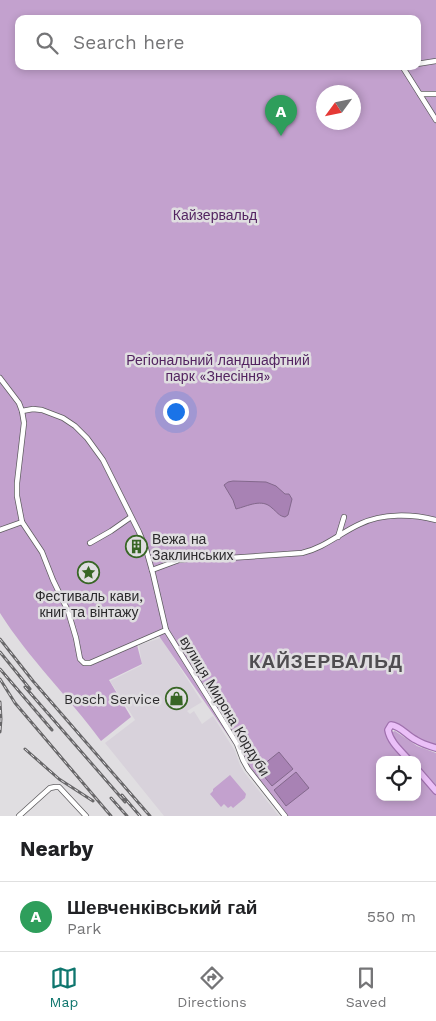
<!DOCTYPE html>
<html lang="en">
<head>
<meta charset="utf-8">
<style>
	body { margin:0; font-family:"Work Sans",sans-serif; background:#f6f6f6; color:#202124 }
	.controls { position:absolute; right:15px; bottom:15px; display:grid; overflow:hidden; border-radius:10px; box-shadow:0 2px 8px #0003 }
	.controls button { width:45px; height:45px; display:grid; place-items:center; padding:0; border:0; border-bottom:1px solid #e0e0e0; background:#fff; color:#202124; font:25px sans-serif }
	.compass { position:absolute; left:316px; top:85px; width:45px; height:45px; border-radius:50%; background:#fff; box-shadow:0 2px 8px #0003; rotate:237deg }
	.you { position:absolute; left:175px; top:411px; width:18px; height:18px; margin:-12px; border:4px solid #fff; border-radius:50%; background:#1a73e8; box-shadow:0 0 0 8px #1a73e833 }
	.badge { display:grid; place-items:center; width:32px; height:32px; border-radius:50%; background:#0f766e; color:#fff; font-size:16px; font-weight:700 }
	.pin { position:absolute; translate:-50% -41px; filter:drop-shadow(0 1px 2px #0008) }
	.pin::after { content:''; position:absolute; top:26px; width:18px; height:15px; background:inherit; clip-path:polygon(0 0,100% 0,50% 100%) }
	.list { margin:0; padding:0; list-style:none }
	h2 { display:flex; justify-content:space-between; align-items:center; height:65px; margin:0; padding:0 20px; font-size:21px }
	h2 small { font-size:16px; font-weight:400; color:#757577 }
	.list li { display:grid; grid-template-columns:32px 1fr auto; gap:15px; align-items:center; box-sizing:border-box; height:70px; padding:0 20px; border-top:1px solid #e0e0e0 }
	.list b { display:block; font-size:19px; white-space:nowrap }
	.list p { margin:0; font-size:16px; white-space:nowrap; color:#757577 }
	.list em { font-size:16px; font-style:normal; color:#757577 }
	.icon { flex:none; width:28px; height:28px; fill:none; stroke:currentColor; stroke-width:2; stroke-linecap:round; stroke-linejoin:round }
	.map { position:relative; flex:none; width:436px; height:816px; overflow:hidden }
	.search { position:absolute; background:#fff; box-shadow:0 2px 8px #0003; left:15px; right:15px; top:15px; height:55px; display:flex; align-items:center; gap:12px; box-sizing:border-box; padding:0 18px; border-radius:10px; color:#757577; font-size:19px }
	.sheet { height:135px; background:#fff }
	nav { display:flex; justify-content:space-around; align-items:center; box-sizing:border-box; height:70px; border-top:1px solid #e0e0e0; background:#fff; font-size:14px; color:#757577 }
	nav a { display:grid; justify-items:center; gap:2px }
	nav .on { color:#0f766e }
	.map>svg:first-child { display:block }
</style>
</head>
<body>
<div class="map">
<svg width="436" height="816" viewBox="0 0 436 816">
	<rect width="100%" height="100%" fill="#e0dee1"/>
	<polygon fill="#d8d2db" points="161,638 202,702 187,711 190,714 194,711 202,724 213,716 235,751 240,765 244,772 279,816 164,816 105,743 135,720 110,681 142,665 139,645"/>
	<g fill="#c3a1ce" fill-rule="evenodd">
		<path d="M0 0H436V746L419 740 398 724 386 730 407 760H380V797H417V771L436 793V816H286L272 799 159 636 137 645 142 664 109 680 131 717 101 741C69 697 29 659 0 613ZM19 19H417V66H19ZM324 92H354V122H324Z"/>
		<path d="M395 731 417 746 436 753V786L417 765V760H413C407 754 394 740 392 732Z"/>
		<polygon points="230,775 246,794 245,798 233,808 231,806 228,808 224,804 221,807 210,794 213,791 213,789"/>
	</g>
	<g fill="#a882b4" stroke="#83688c">
		<path d="M233 481 266 482 276 486 285 494H289L292 499 288 515 285 517C279 516 277 512 272 508 262 498 248 506 236 509L233 500 224 485 228 482Z"/>
		<polygon points="279,752 293,769 272,786 258,769"/>
		<polygon points="296,772 309,788 286,806 274,790"/>
	</g>
	<g fill="none" stroke-linecap="round" stroke-linejoin="round">
		<defs>
			<g id="minor">
				<polyline points="417,64 436,61"/>
				<polyline points="402,66 436,120"/>
				<polyline points="420,94 436,94"/>
				<polyline points="0,378 19,403 22,411 24,423 17,483 17,496 22,522 42,552 53,580 68,611 76,638 80,659 84,663 90,663 166,630"/>
				<polyline points="22,411 33,409 42,410 63,418 75,426 87,438 103,460 139,532 146,549 153,574 166,630 237,744 243,760 248,769 285,816"/>
				<polyline points="0,530 22,522"/>
				<polyline points="338,537 344,517"/>
				<polyline points="90,543 111,531 131,517"/>
				<path d="M152 570 179 560 213 556 229 558 302 553C324 548 340 533 360 524 383 513 412 514 436 520"/>
				<polyline points="19,816 50,788 55,787 59,787 86,816"/>
			</g>
			<g id="major">
				<path d="M409 760C401 751 390 742 388 730L391 725C401 726 407 736 416 740 422 744 429 746 436 748"/>
				<polyline points="417,769 436,791"/>
			</g>
		</defs>
		<use href="#minor" stroke="#5f5d60" stroke-width="6"/>
		<use href="#major" stroke="#a071ae" stroke-width="8"/>
		<use href="#minor" stroke="#fff" stroke-width="4.5"/>
		<use href="#major" stroke="#ebc0f8" stroke-width="5.5"/>
		<defs>
			<g id="rail">
				<polyline points="0,639 33,681 150,816"/>
				<polyline points="0,652 30,689"/>
				<polyline points="0,669 52,730"/>
				<polyline points="0,679 15,703 111,816"/>
				<polyline points="25,687 125,802"/>
				<polyline points="0,702 1,719 0,732"/>
				<polyline points="25,749 59,779 93,801"/>
				<polyline points="122,795 140,816"/>
				<polyline points="111,798 127,816"/>
			</g>
		</defs>
		<use href="#rail" stroke="#686769" stroke-width="3"/>
		<use href="#rail" stroke="#e0dee1" stroke-width="1" stroke-dasharray="4" stroke-linecap="butt"/>
	</g>
	<defs>
		<symbol id="building-ring" viewBox="-11 -11 22 22"><circle r="9.5" fill="#e0dee1" stroke="#386625" stroke-width="1.5"/><path d="M-4-6H4V6H1V3H-1V6H-4ZM-2.5-4.3h1.7v1.8h-1.7ZM.8-4.3h1.7v1.8H.8ZM-2.5-1h1.7V.8h-1.7ZM.8-1h1.7V.8H.8Z" fill="#386625"/></symbol>
		<symbol id="sight-ring" viewBox="-11 -11 22 22"><circle r="9.5" fill="#e0dee1" stroke="#386625" stroke-width="1.5"/><path d="M0-6L1.8-2.2L6-1.7L2.9 1.2L3.7 5.4L0 3.3L-3.7 5.4L-2.9 1.2L-6-1.7L-1.8-2.2Z" fill="#386625"/></symbol>
		<symbol id="shop-ring" viewBox="-11 -11 22 22"><circle r="9.5" fill="#e0dee1" stroke="#386625" stroke-width="1.5"/><path d="M-5-2.5h2.3a2.7 3.5 0 0 1 5.4 0H5L5.5 6h-11ZM-1.5-2.5h3a1.5 2.3 0 0 0-3 0Z" fill="#386625"/></symbol>
	</defs>
	<g fill-rule="evenodd">
		<use href="#building-ring" x="124" y="534" width="25" height="25"/>
		<use href="#sight-ring" x="76" y="560" width="25" height="25"/>
		<use href="#shop-ring" x="164" y="686" width="25" height="25"/>
	</g>
	<g text-anchor="middle" dominant-baseline="central" stroke-width="5" stroke-linejoin="round" paint-order="stroke">
		<g font-size="14" fill="#532461" stroke="#e0dee1">
			<text x="215" y="215">Кайзервальд</text>
			<text x="218" y="360">Регіональний ландшафтний<tspan x="218" dy="16">парк «Знесіння»</tspan></text>
		</g>
		<g font-size="14" fill="#2c2b2d" stroke="#e0dee1" text-anchor="start">
			<text x="152" y="539">Вежа на<tspan x="152" dy="16">Заклинських</tspan></text>
			<text x="89" y="596" text-anchor="middle">Фестиваль кави,<tspan x="89" dy="16">книг та вінтажу</tspan></text>
			<text x="160" y="699" text-anchor="end">Bosch Service</text>
		</g>
		<g font-size="14" fill="#2c2b2d" stroke="#e0dee1">
			<text transform="translate(225 706) rotate(59)">вулиця Мирона Кордуби</text>
		</g>
		<g font-size="19" font-weight="bold" letter-spacing="1" fill="#4f4d50" stroke="#e0dee1">
			<text x="326" y="661">КАЙЗЕРВАЛЬД</text>
		</g>
	</g>
</svg>
<div class="controls">
<button><svg class="icon" aria-label="locate" viewBox="0 0 24 24"><circle cx="12" cy="12" r="6"/><path d="M12 2v4M12 18v4M2 12h4M18 12h4"/></svg></button>
</div>
<svg class="compass" viewBox="-18 -18 36 36"><path d="M0-13l5 13h-10z" fill="#e53935"/><path d="M0 13l5-13h-10z" fill="#757577"/></svg>
<div class="you"></div>
<div class="pin badge" style="left:281px;top:136px;background:#2e9e5b">A</div>
<div class="search"><svg class="icon" aria-label="search" viewBox="0 0 24 24"><circle cx="10" cy="10" r="6"/><path d="M15 15l6 6"/></svg>Search here</div>
</div>
<section class="sheet">
<h2>Nearby<small></small></h2>
<ul class="list">
<li><span class="badge" style="background:#2e9e5b">A</span><div><b>Шевченківський гай</b><p>Park</p></div><em>550 m</em></li>
</ul>
</section>
<nav>
<a class="on"><svg class="icon" aria-label="map" viewBox="0 0 24 24"><path d="M3 6l6-2 6 2 6-2v14l-6 2-6-2-6 2zM9 4v14M15 6v14"/></svg>Map</a>
<a><svg class="icon" aria-label="directions" viewBox="0 0 24 24"><path d="M12 3l9 9-9 9-9-9zM9 14v-3h6M13 9l2 2-2 2"/></svg>Directions</a>
<a><svg class="icon" aria-label="saved" viewBox="0 0 24 24"><path d="M7 4h10v16l-5-4-5 4z"/></svg>Saved</a>
</nav>
</body>
</html>
